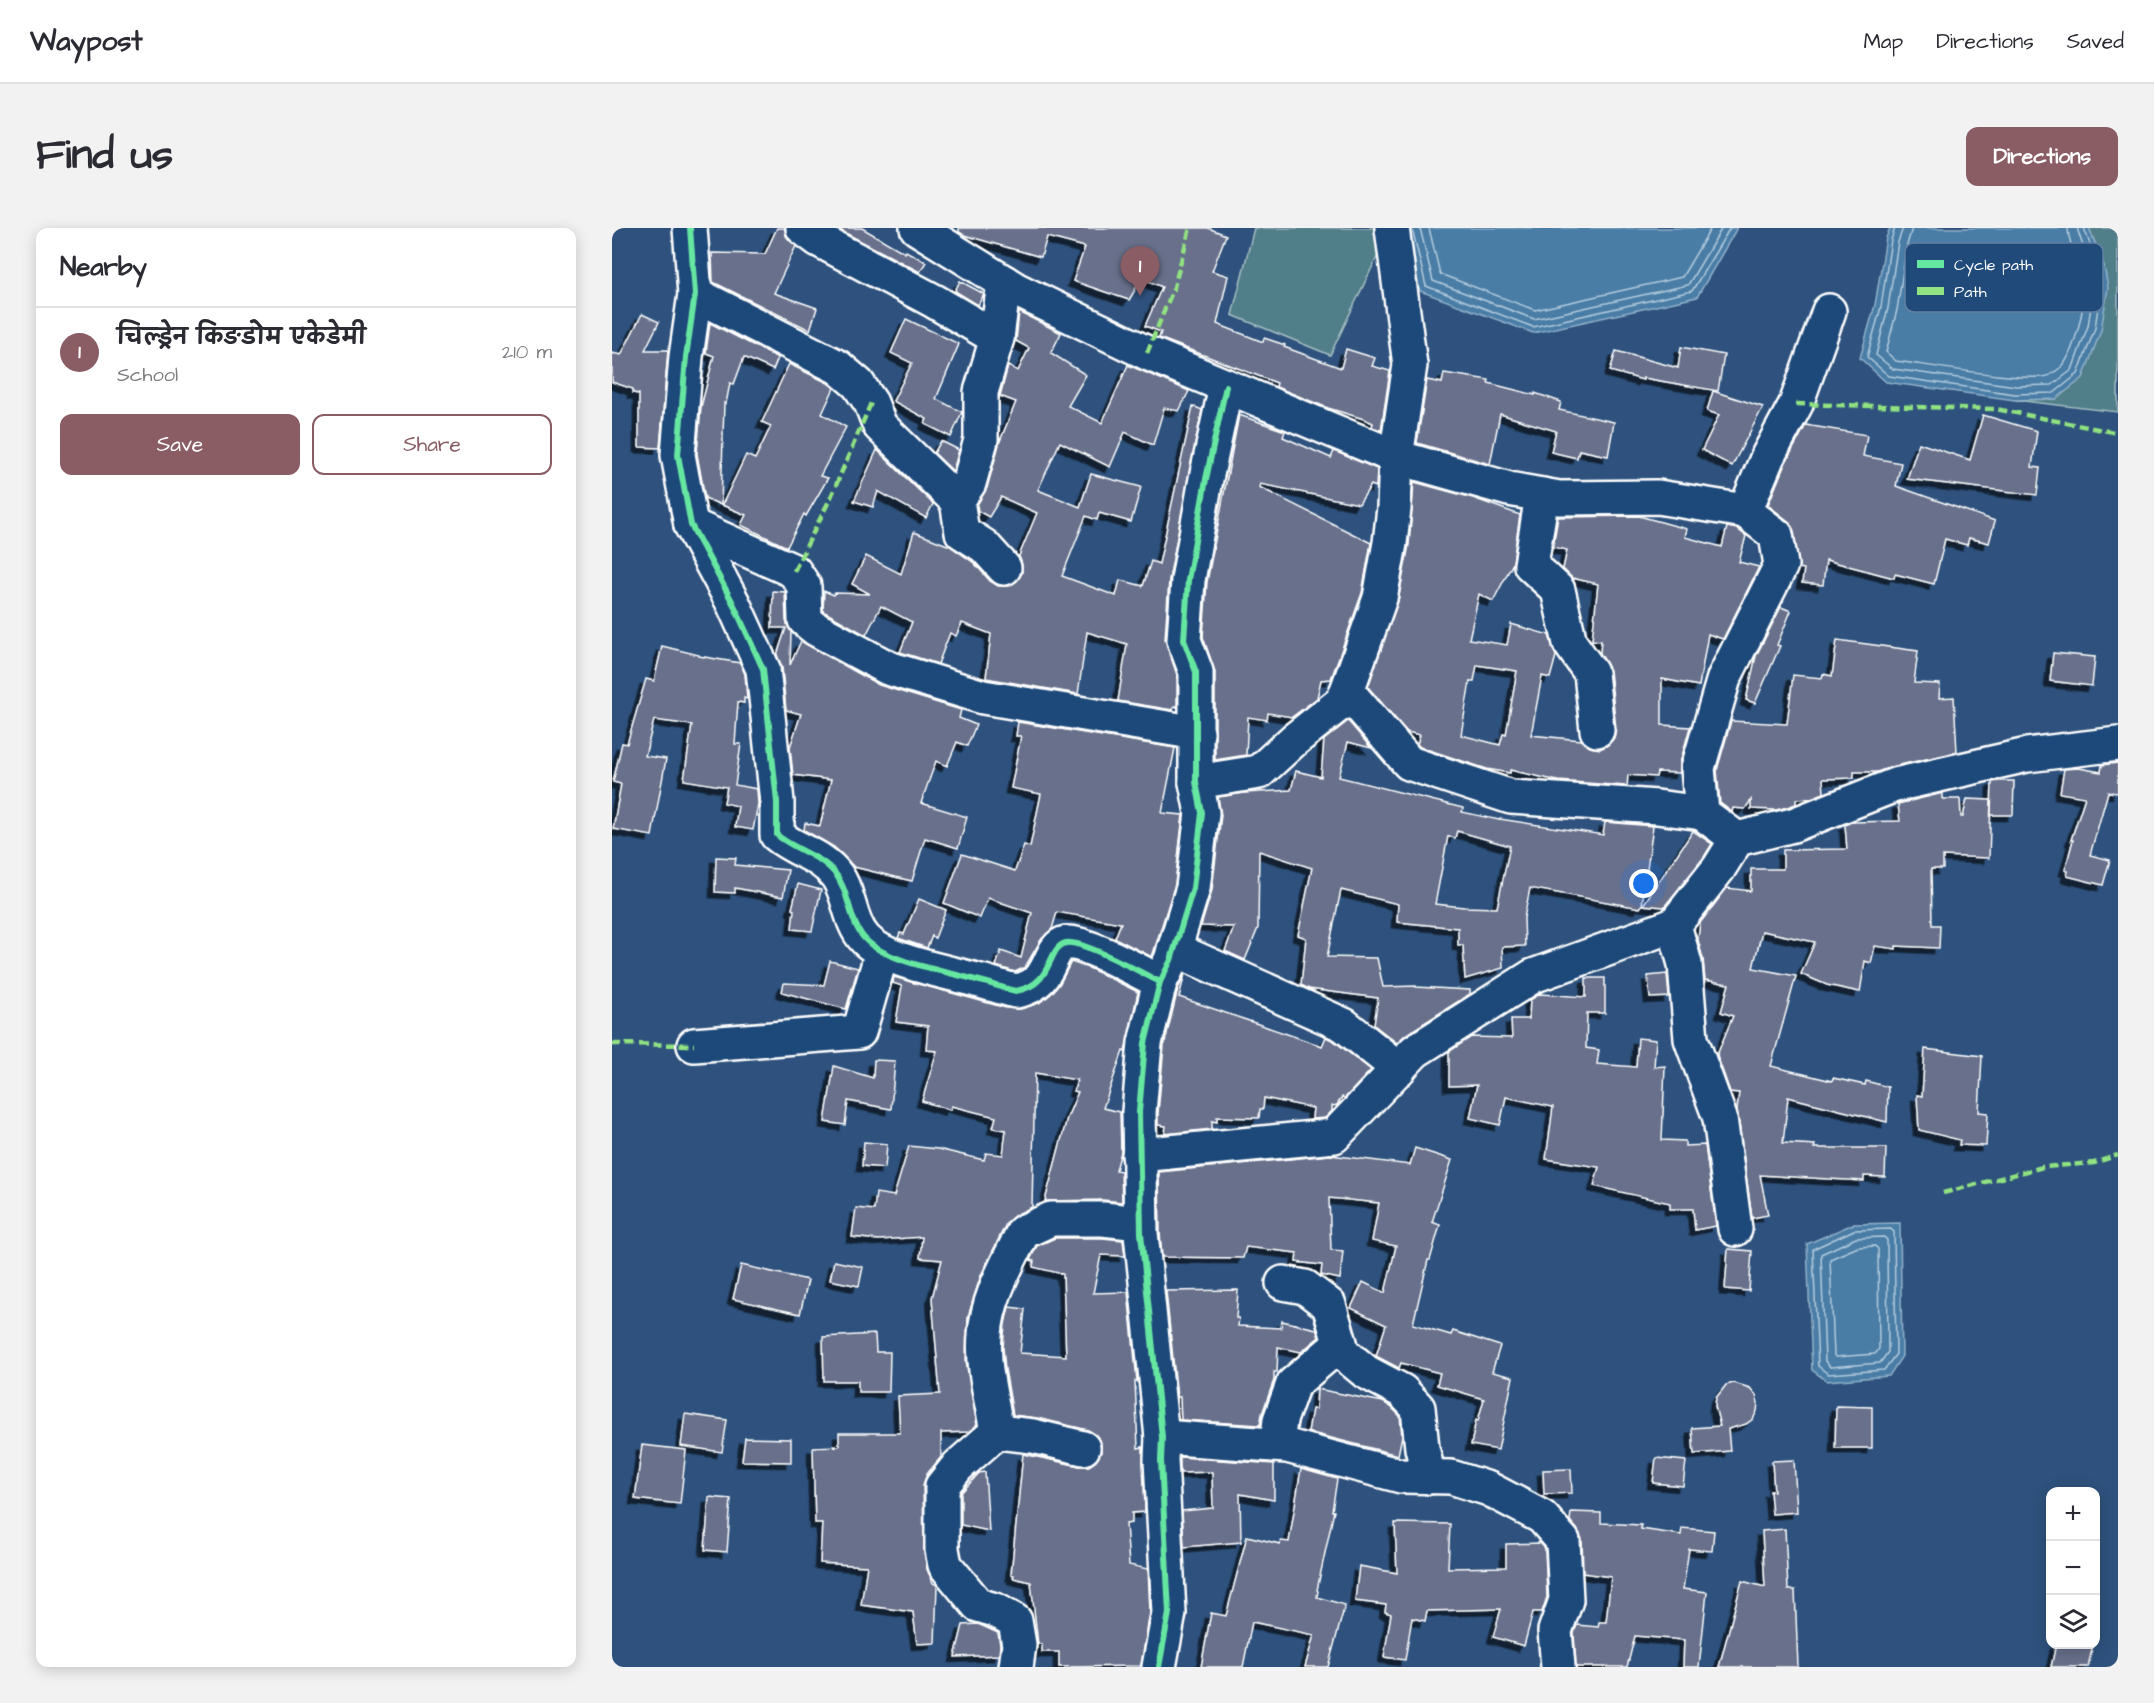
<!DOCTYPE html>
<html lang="en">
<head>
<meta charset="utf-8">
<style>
	body { margin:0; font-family:"Architects Daughter","Playpen Sans Deva",sans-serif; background:#f2f2f3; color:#2b2b33 }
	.controls { position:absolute; right:18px; bottom:18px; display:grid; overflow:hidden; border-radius:12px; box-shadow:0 3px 15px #0003 }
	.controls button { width:54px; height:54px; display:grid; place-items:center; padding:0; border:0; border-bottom:2px solid #e1e1e2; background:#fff; color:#2b2b33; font:30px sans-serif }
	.you { position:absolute; left:1032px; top:656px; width:21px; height:21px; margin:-15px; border:4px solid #fff; border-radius:50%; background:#1a73e8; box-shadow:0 0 0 9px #1a73e833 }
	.badge { display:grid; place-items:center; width:39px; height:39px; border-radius:50%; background:#8a5d65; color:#fff; font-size:20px; font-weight:700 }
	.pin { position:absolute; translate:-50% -50px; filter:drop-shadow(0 2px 3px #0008) }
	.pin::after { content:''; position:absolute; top:32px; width:21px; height:18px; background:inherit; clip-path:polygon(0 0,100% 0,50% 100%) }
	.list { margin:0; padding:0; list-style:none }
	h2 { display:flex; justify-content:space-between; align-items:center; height:78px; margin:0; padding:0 24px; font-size:26px }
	h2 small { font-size:20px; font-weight:400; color:#7c7c81 }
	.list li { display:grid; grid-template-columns:39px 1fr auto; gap:18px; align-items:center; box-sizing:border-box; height:90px; padding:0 24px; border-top:2px solid #e1e1e2 }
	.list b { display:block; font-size:22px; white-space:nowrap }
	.list p { margin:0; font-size:20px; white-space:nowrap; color:#7c7c81 }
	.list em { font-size:20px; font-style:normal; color:#7c7c81 }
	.actions { display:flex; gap:12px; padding:18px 24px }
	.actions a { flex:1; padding:14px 0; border:2px solid #8a5d65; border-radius:12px; text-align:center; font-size:21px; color:#8a5d65 }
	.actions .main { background:#8a5d65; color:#fff }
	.icon { flex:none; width:33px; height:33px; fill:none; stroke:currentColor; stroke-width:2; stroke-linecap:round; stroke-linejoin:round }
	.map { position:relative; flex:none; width:1506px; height:1439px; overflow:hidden; border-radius:12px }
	header { display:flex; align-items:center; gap:36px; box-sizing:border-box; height:84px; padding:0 30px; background:#fff; border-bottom:2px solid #e1e1e2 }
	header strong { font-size:28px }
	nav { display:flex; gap:33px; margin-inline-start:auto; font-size:21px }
	.intro { display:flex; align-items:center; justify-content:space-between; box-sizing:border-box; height:144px; padding:0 36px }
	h1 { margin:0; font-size:42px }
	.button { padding:15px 27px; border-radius:12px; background:#8a5d65; color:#fff; font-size:21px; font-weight:700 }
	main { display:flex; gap:36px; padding:0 36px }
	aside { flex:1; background:#fff; border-radius:12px; box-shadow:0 3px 15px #0003 }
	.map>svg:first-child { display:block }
</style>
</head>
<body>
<header>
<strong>Waypost</strong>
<nav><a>Map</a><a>Directions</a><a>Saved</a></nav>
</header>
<div class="intro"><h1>Find us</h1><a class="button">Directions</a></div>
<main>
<aside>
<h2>Nearby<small></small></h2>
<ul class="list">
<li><span class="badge">1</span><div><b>चिल्ड्रेन किङडोम एकेडेमी</b><p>School</p></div><em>210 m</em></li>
</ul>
<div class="actions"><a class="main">Save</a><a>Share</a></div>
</aside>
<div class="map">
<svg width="1506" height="1439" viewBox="0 0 1506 1439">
	<defs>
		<filter id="shadow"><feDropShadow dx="-5.5" dy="5.5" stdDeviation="0" flood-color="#0009"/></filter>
	</defs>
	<rect width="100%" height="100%" fill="#2e527d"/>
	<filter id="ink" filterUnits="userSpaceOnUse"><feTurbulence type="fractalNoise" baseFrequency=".0167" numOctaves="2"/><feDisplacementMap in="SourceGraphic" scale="12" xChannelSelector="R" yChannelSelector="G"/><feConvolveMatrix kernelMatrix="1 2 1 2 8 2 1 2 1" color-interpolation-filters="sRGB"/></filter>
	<g filter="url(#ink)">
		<g fill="#517f89" stroke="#a8bfc4" stroke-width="1.5">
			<polygon points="642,0 779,0 718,127 620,87"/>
			<polygon points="1477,0 1506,0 1506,184 1403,172 1444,171 1492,38"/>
		</g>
		<g fill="#497da6" stroke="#92b1ca" stroke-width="1.5">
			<polygon points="794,0 1125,0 1085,69 921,105 808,63"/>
			<polygon points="1278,0 1477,0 1492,38 1496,60 1489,102 1471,150 1444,171 1403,172 1274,154 1248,130 1263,77 1274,10"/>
			<polygon points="1288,995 1290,1128 1277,1148 1215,1153 1200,1142 1195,1016 1241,996"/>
		</g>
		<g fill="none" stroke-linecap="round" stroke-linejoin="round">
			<g stroke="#b6cbdb" stroke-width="1.5">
				<polyline points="800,0 814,58 921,99 1080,63 1118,0"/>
				<polyline points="808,0 821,53 922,91 1076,57 1110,0"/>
				<polyline points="817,0 828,46 923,82 1070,49 1099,0"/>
				<polyline points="1283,0 1279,12 1269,79 1255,129 1277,148 1403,166 1442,165 1466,146 1483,100 1489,59 1487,40 1472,0"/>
				<polyline points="1291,0 1286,14 1276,80 1264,127 1281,141 1404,158 1440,157 1460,142 1476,98 1482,59 1479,42 1465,0"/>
				<path d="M1300 0 1295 17 1285 82 1274 124 1284 133C1309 136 1422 156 1438 147 1442 144 1450 140 1452 136 1463 120 1472 80 1473 61 1474 39 1456 21 1456 0"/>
				<polygon points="1279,1001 1282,1004 1284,1126 1272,1142 1216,1146 1206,1138 1201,1021 1242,1002"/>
				<polygon points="1272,1009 1275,1012 1276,1124 1268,1135 1218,1139 1213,1133 1209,1026 1244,1010"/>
				<polygon points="1263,1018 1266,1021 1267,1121 1263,1126 1224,1129 1222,1127 1218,1031 1246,1019"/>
			</g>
		</g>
		<g fill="#68708b" stroke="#fff" stroke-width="1.5" fill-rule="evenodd" filter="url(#shadow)">
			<polygon points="165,0 173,0 174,8 184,18 162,65 205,80 198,102 101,54 100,25 153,26"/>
			<polygon points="224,0 250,0 293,25 294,23 314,34 308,44"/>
			<polygon points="347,0 596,0 614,7 600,43 616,48 605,96 651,114 652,110 673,117 672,119 729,140 734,121 763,130 760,138 778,143 769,202 760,199 761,195 752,191 716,180 664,159 665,155 547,110 549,104 533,98 550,59 530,50 517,72 461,53 473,19 435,9 429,29 352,7 347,4"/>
			<polygon points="348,53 372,66 366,77 343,63"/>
			<polygon points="407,84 449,105 439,125 474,147 456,178 490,195 516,137 577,163 567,183 552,180 541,217 513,204 498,239 448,214 426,262 468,279 479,246 529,259 519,294 487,285 485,292 474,288 450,348 504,368 508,352 531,358 539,333 547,336 581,178 590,182 557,351 553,411 565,447 565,479 562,478 561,482 506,473 515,416 475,404 466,466 374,450 379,406 350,395 344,408 338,405 326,436 288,424 300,394 269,378 254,407 211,383 212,363 222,367 223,365 258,366 240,356 254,328 289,346 302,304 338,318 362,335 378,353 386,358 397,358 405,353 410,345 410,337 407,328 425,285 389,269 377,289 366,283 365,277 375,260 388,213 404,174 388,168 396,138 406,143 417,120 404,113"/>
			<polygon points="30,86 47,94 33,122 56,122 48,220 27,219 27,166 21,165 21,161 0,154 0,125 9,127"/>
			<polygon points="294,91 347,116 324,171 350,184 339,209 313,196 315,191 281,173 300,135 279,125"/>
			<polygon points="98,95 166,130 161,142 132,129 122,156 118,155 114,176 112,175 109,277 93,270 85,226 89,179 102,128 94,125"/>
			<polygon points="1069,119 1112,127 1106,163 1031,150 1031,152 998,143 1004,123 1066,140"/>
			<polygon points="177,136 216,155 222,160 210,186 234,199 208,248 216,250 194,288 192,286 175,319 129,297 134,287 110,277 134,227 143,231 159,198 150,194"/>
			<polygon points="832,145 877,152 876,155 923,167 923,165 949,174 947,182 1002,194 996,228 967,222 965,230 939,224 944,203 888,186 878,236 805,215 815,152 830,155"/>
			<polygon points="1101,163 1151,179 1120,238 1090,222 1107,187 1095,183"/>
			<polygon points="627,187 673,203 671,209 719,230 722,223 765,241 764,259 759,257 747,276 648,256 647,259 759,315 750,365 719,451 709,452 705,470 680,489 656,485 655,492 636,489 634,527 603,532 603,444 591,409 595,354"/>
			<polygon points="1371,187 1425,203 1420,239 1428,240 1425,267 1295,251 1307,215 1358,232"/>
			<polygon points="1194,197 1255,207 1251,228 1289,235 1284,258 1383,293 1377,315 1357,310 1355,317 1333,311 1322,356 1283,346 1282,350 1214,332 1211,357 1190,355 1192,341 1187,340 1182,303 1175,292 1156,277 1173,236"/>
			<polygon points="329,213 347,222 341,243 322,225"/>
			<polygon points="265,222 321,276 314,290 266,263 261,279 242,273"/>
			<path d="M802 254 861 270 908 287 901 335 881 373 867 366 857 411 895 417 899 396 937 407 944 428 938 450 930 448 919 507 969 512 978 519 988 521 996 517 1002 510 1004 501 998 442 988 425 989 413 980 412 986 356 960 350 951 341 955 322 941 319 946 289 1027 288 1075 301 1073 309 1110 319 1115 299 1125 301 1134 308 1127 334 1147 339 1111 411 1096 406 1087 458 1050 451V497L1078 499 1068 535V545L1045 544 1044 549 1016 547 1015 558 946 553 898 542V545L875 541 808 519 805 516 808 507 795 504 756 459 786 373 797 317ZM865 437 905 443 894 507 891 506 888 517 849 507 858 453H862Z"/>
			<polygon points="161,363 173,364 174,393 179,404 178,437 189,413 267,457 349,482 347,490 364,497 355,518 345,514 335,538 324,533 309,575 355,589 346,620 313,610 300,653 242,639 222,619 192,602 193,595 208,598 219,552 181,547 178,519 189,486 174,482 170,439 165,427 174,400 160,400"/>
			<polygon points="1169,379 1179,383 1165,417 1168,418 1143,475 1134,472 1144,428"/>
			<polygon points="1225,412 1306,423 1302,455 1328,456 1327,470 1342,469 1345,524 1279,539 1265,544 1242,544 1242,550 1211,551 1212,565 1199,570 1184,571 1184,576 1175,579 1164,582 1139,581 1139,572 1133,581 1121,580 1120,584 1108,575 1105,542 1119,493 1175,496 1181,447 1210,450 1211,446 1220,448"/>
			<polygon points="50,418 87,427 87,428 128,435 133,446 135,471 132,470 132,475 126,474 123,516 129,516 123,557 145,561 146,576 141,602 123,599 126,578 112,575 115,559 72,552 80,497 42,492 33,528 54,531 40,608 1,601 9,556 1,554 10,515 15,516 34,451 42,453"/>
			<polygon points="1441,425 1483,429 1480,458 1438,453"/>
			<path d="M736 493 759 520 736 514 727 549 851 580 850 584 887 592 888 591 991 607 993 594 1041 598 1030 677 1028 680 918 660 912 690 913 718 890 719 891 740 853 751 851 717H846V700L785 694 786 676 729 662 715 729 765 730 771 759 804 758V759L858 762V766L793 807 785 815 762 797 766 770 697 761 689 757 694 710 686 707 700 640 647 623 646 700 633 732 613 723 622 699 589 698 600 662 609 587 606 569 633 565 679 562 684 543 709 549 712 512ZM845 603 898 618 885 680 852 679 823 676 836 608 843 610Z"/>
			<polygon points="406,494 563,520 550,585 571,587 563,656 540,729 503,710 509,695 445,684 440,701 429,712 413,739 403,744 384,738 389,723 409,730 420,685 376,670 368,690 332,675 350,626 403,643 412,617 418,619 429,566 399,560 409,508 404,508"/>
			<polygon points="1506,535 1506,565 1496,564 1478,627 1498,632 1491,657 1455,648 1456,643 1453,642 1461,612 1459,612 1473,569 1448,565 1452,541 1467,540 1489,544 1490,537"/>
			<polygon points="1387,553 1402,553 1401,587 1379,587 1380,554"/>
			<polygon points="1331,565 1331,571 1348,571 1349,589 1351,589 1355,571 1379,572 1377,630 1331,628 1331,641 1319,641 1320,697 1328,697 1327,720 1284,718 1284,721 1263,718 1259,735 1253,733 1248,764 1215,757 1189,746 1203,714 1150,703 1141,740 1184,748 1159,838 1220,853 1221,850 1253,857 1254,853 1276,859 1275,894 1176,869 1171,915 1203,917 1202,920 1274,920 1273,949 1252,948 1252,953 1148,947 1156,987 1140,990 1125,881 1127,865 1118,864 1105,827 1121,788 1109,784 1117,756 1093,752 1091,731 1086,712 1088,695 1115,660 1139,663 1139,641 1171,641 1171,622 1235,621 1233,597 1239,594 1288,593 1286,576"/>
			<polygon points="1081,603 1100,616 1092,629 1052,679 1031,677"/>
			<polygon points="104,629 124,630 123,637 176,642 171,669 123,660 123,665 103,664"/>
			<polygon points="186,656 209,662 200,703 180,701 182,682 180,681"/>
			<polygon points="307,671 334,682 323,710 320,708 315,720 286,710 288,705 292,706"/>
			<polygon points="218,733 246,740 234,781 170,764 172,755 212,757"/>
			<polygon points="459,734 479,741 526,764 513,824 511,823 491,880 508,884 509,924 504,942 509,943 510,974 491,972 433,973 455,890 466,864 462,863 465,852 423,845 420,979 403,987 394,996 369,1047 356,1089 354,1133 365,1197 356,1204 329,1205 329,1229 315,1246 311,1257 312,1324 315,1341 321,1355 325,1357 323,1415 305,1416 301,1384 249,1377 255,1338 208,1335 210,1295 203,1295 201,1219 227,1218 227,1205 288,1205 286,1168 328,1166 320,1070 330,1032 308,1030 310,1009 267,1012 240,1009 244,980 262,982 264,965 282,968 297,918 326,921 372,932 374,925 391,927 394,902 381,900 384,889 339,878 338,882 310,873 325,823 314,822 316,798 284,794 290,758 281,755 282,749 394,780 409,781 427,775 439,766 448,755"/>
			<polygon points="573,746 567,769 710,818 714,809 722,813 759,842 733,870 730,869 725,877 720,878 720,883 713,890 700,891 701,880 652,870 651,881 648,881 647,890 605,889 605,894 600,893 600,901 553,906 554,898 546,897 546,885 552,818 566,761"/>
			<polygon points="1055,746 1057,769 1038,770 1036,748"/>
			<polygon points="974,750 993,750 993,785 975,785 974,820 987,822 985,836 1024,839 1026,810 1044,812 1042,839 1053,838 1050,912 1073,913 1073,918 1093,917 1104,998 1083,1002 1081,981 1058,981 1058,975 982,958 987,939 934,931 941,879 894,869 888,897 858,890 865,857 837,858 837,824 859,809 900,810 899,791 917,791 918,772 928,766 974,769"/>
			<polygon points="1313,821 1370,828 1367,884 1376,885 1374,918 1347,917 1348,912 1307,902 1305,867 1310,868"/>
			<polygon points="262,832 283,833 279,881 236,873 233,897 213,894 222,838 261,850"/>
			<polygon points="252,914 275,916 273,940 250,938"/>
			<polygon points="803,920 840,932 820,994 828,997 818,1032 816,1032 801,1096 839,1107 841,1103 888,1118 880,1144 901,1149 886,1222 859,1217 864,1192 866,1193 872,1171 825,1157 828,1145 789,1135 787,1140 764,1128 774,1097 739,1080 751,1054 773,1065 784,1018 760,1013 767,975 717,970 719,1022 731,1023 728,1051 709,1047 710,1037 684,1034 685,1025 634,1019 631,1030 550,1029 548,1004 547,944 718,927 798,937"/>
			<polygon points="443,1010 490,1010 511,1012 513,1028 489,1027 481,1065 516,1064 525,1153 523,1153 526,1220 531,1219 533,1284 520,1285 520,1295 514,1296 517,1337 536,1341 538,1384 529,1438 447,1439 447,1424 430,1424 430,1416 426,1416 419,1354 401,1350 402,1347 399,1347 411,1226 467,1238 477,1238 484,1233 489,1224 489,1214 484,1207 476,1202 425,1190 401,1187 393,1141 391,1119 393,1096 397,1079 413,1081 408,1125 454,1128 451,1046 421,1039 422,1033 418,1032 425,1018"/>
			<polygon points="1116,1021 1140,1023 1137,1063 1113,1061"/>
			<polygon points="222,1033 251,1039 247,1058 218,1052"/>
			<polygon points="129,1037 196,1052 188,1086 121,1071"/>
			<polygon points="626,1062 624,1090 627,1090 626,1098 669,1100 670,1093 704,1101 707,1109 689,1124 666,1119 665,1144 662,1144 662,1152 650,1186 648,1197 569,1192 568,1169 565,1169 554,1063"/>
			<polygon points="263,1106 264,1124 278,1124 277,1164 246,1164 246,1153 212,1153 211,1109"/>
			<polygon points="1122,1155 1138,1160 1144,1167 1146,1175 1145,1183 1141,1191 1134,1196 1116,1201 1118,1223 1082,1226 1080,1200 1108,1198 1103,1178 1104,1170 1114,1157"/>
			<polygon points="705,1161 771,1174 779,1179 788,1188 790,1208 786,1227 696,1204 700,1181 704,1181"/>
			<polygon points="1224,1178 1260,1179 1260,1220 1223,1220"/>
			<polygon points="73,1186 115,1192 110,1224 69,1218"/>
			<polygon points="133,1210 179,1211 179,1234 130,1233"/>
			<polygon points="30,1217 74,1222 68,1276 23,1271"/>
			<polygon points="568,1229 662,1236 662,1272 628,1266 629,1314 572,1319 570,1283 601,1280 600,1244 568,1245"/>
			<polygon points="1044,1230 1074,1233 1071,1258 1041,1255"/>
			<polygon points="1182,1232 1185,1284 1160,1286 1158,1263 1162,1263 1160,1233"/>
			<polygon points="689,1241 725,1251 720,1283 722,1283 705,1362 706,1363 705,1369 733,1377 716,1439 693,1439 702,1407 640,1394 631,1439 589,1439 599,1385 614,1388 635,1308 668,1316 669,1313 677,1314"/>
			<polygon points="959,1241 960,1265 932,1266 931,1242"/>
			<polygon points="373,1244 377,1303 349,1297 349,1265 367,1245"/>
			<polygon points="97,1269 119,1271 115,1324 93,1322"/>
			<polygon points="959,1284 989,1285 989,1295 1029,1297 1029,1301 1069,1307 1070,1300 1102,1303 1100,1323 1077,1321 1071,1361 1095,1364 1087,1439 1071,1439 1072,1412 1023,1408 1015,1439 964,1439 962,1405 965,1397 986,1399 987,1394 994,1394 999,1349 971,1345 970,1311 965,1301 958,1293"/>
			<polygon points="783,1295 838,1296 836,1340 894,1339 894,1316 928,1315 933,1320 935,1369 930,1384 921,1384 912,1418 881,1409 889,1381 815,1383 813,1393 800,1390 793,1432 772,1429 779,1386 773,1384 774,1377 743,1373 747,1338 785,1345"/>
			<polygon points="1173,1301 1176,1362 1183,1362 1186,1439 1107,1439 1130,1353 1153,1359 1150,1303"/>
			<polygon points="366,1396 386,1405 388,1417 387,1427 343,1429 351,1397"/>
			<polygon points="1444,1416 1481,1416 1476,1439 1439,1439"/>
		</g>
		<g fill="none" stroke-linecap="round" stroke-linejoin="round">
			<defs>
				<g id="minor">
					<path d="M78 0 83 66 74 129 66 227 79 297 121 375 151 441 165 574V607C184 623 210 627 225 648 238 666 237 694 253 711 274 734 334 743 364 752 378 755 390 760 404 763 443 756 434 720 454 715 471 712 530 745 548 754"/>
					<polyline points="191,0 207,12 322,73 385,110"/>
					<polyline points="305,0 403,61 535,125 784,229 897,261 947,270 1046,269 1133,283"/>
					<polyline points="83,66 226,139 246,156 259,175 268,198 345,273 350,304 372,318 392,340"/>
					<polyline points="930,267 919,337 946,362 958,415 979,445 985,502"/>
					<polyline points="345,273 357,255 369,212 369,164 385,110 392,54"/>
					<polyline points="79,297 182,343 192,358 193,392 204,401 276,440 371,469 585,505"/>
					<polyline points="735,463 797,535 899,569 1045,579 1090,585"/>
					<polyline points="584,554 647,544 682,512 730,474 735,463 768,370 778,315 782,280 784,229 798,137 780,0"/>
					<polyline points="1125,611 1090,585 1086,540 1112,450 1169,337 1164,307 1133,283 1156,228 1184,176 1217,83"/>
					<polyline points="1062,697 1073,736 1079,811 1108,890 1123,1001"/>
					<polyline points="562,721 732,797 787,841"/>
					<polyline points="82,817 247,804 270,724"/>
					<polyline points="527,927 722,908 803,823 921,748 1062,697 1107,640 1125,611 1181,597 1283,557 1415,527 1506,516"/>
					<polyline points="671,1055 693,1059 717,1077 731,1125 754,1144 790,1163 806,1180 810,1220 817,1249"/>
					<polyline points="385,1204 421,1208 471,1220"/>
					<polyline points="550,1209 675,1218 789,1248 839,1249 877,1261 930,1289 951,1313 954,1372 943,1403 946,1439"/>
					<polyline points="665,1217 668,1192 681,1156 728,1116"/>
					<path d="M404 1439 407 1417 403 1393 383 1382 366 1377 333 1337 330 1321V1258L346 1238 385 1204C380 1173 370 1139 373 1107 375 1070 395 1037 411 1004L439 991H491L528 995"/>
					<polyline points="547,1439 557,1385 549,1232 550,1209 529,1005 527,884 533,815 548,754 559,732 581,660 590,585 584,554 584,444 572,412 576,352 594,251 614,158"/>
				</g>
			</defs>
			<use href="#minor" stroke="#fff" stroke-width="38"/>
			<use href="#minor" stroke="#1f4a7a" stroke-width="33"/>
			<g stroke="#91e382" stroke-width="4.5" stroke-dasharray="9 4.5" stroke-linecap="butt">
				<polyline points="535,125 562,59 578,0"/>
				<polyline points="1184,176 1384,181 1506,205"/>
				<polyline points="182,343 219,269 259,175"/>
				<polyline points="0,816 82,817"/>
				<polyline points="1331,965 1431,939 1482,935 1506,927"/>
			</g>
			<defs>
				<g id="cycleway">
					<path d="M78 0 83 66 74 129 66 227 79 297 121 375 151 441 165 574V607C184 623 210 627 225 648 238 666 237 694 253 711 274 734 334 743 364 752 378 755 390 760 404 763 443 756 434 720 454 715 471 712 530 745 548 754"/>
					<polyline points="547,1439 557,1385 549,1232 550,1209 529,1005 527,884 533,815 548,754 559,732 581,660 590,585 584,554 584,444 572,412 576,352 594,251 614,158"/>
				</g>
			</defs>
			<use href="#cycleway" stroke="#1f4a7a" stroke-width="10"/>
			<use href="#cycleway" stroke="#66e7a1" stroke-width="6"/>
		</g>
	</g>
	<rect x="1293" y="15" width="198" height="69" rx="9" fill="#1f4a7a" stroke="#6280a2" stroke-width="1.5"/>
	<rect x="1305" y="32" width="27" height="8" fill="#66e7a1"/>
	<rect x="1305" y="59" width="27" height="8" fill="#91e382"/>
	<g font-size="16" fill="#fff">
		<text x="1342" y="42">Cycle path</text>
		<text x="1342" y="69">Path</text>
	</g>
</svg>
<div class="controls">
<button>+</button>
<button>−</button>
<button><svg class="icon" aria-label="layers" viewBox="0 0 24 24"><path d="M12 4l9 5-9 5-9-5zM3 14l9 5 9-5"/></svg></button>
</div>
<div class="you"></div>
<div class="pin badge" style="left:528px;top:68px">1</div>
</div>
</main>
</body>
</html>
